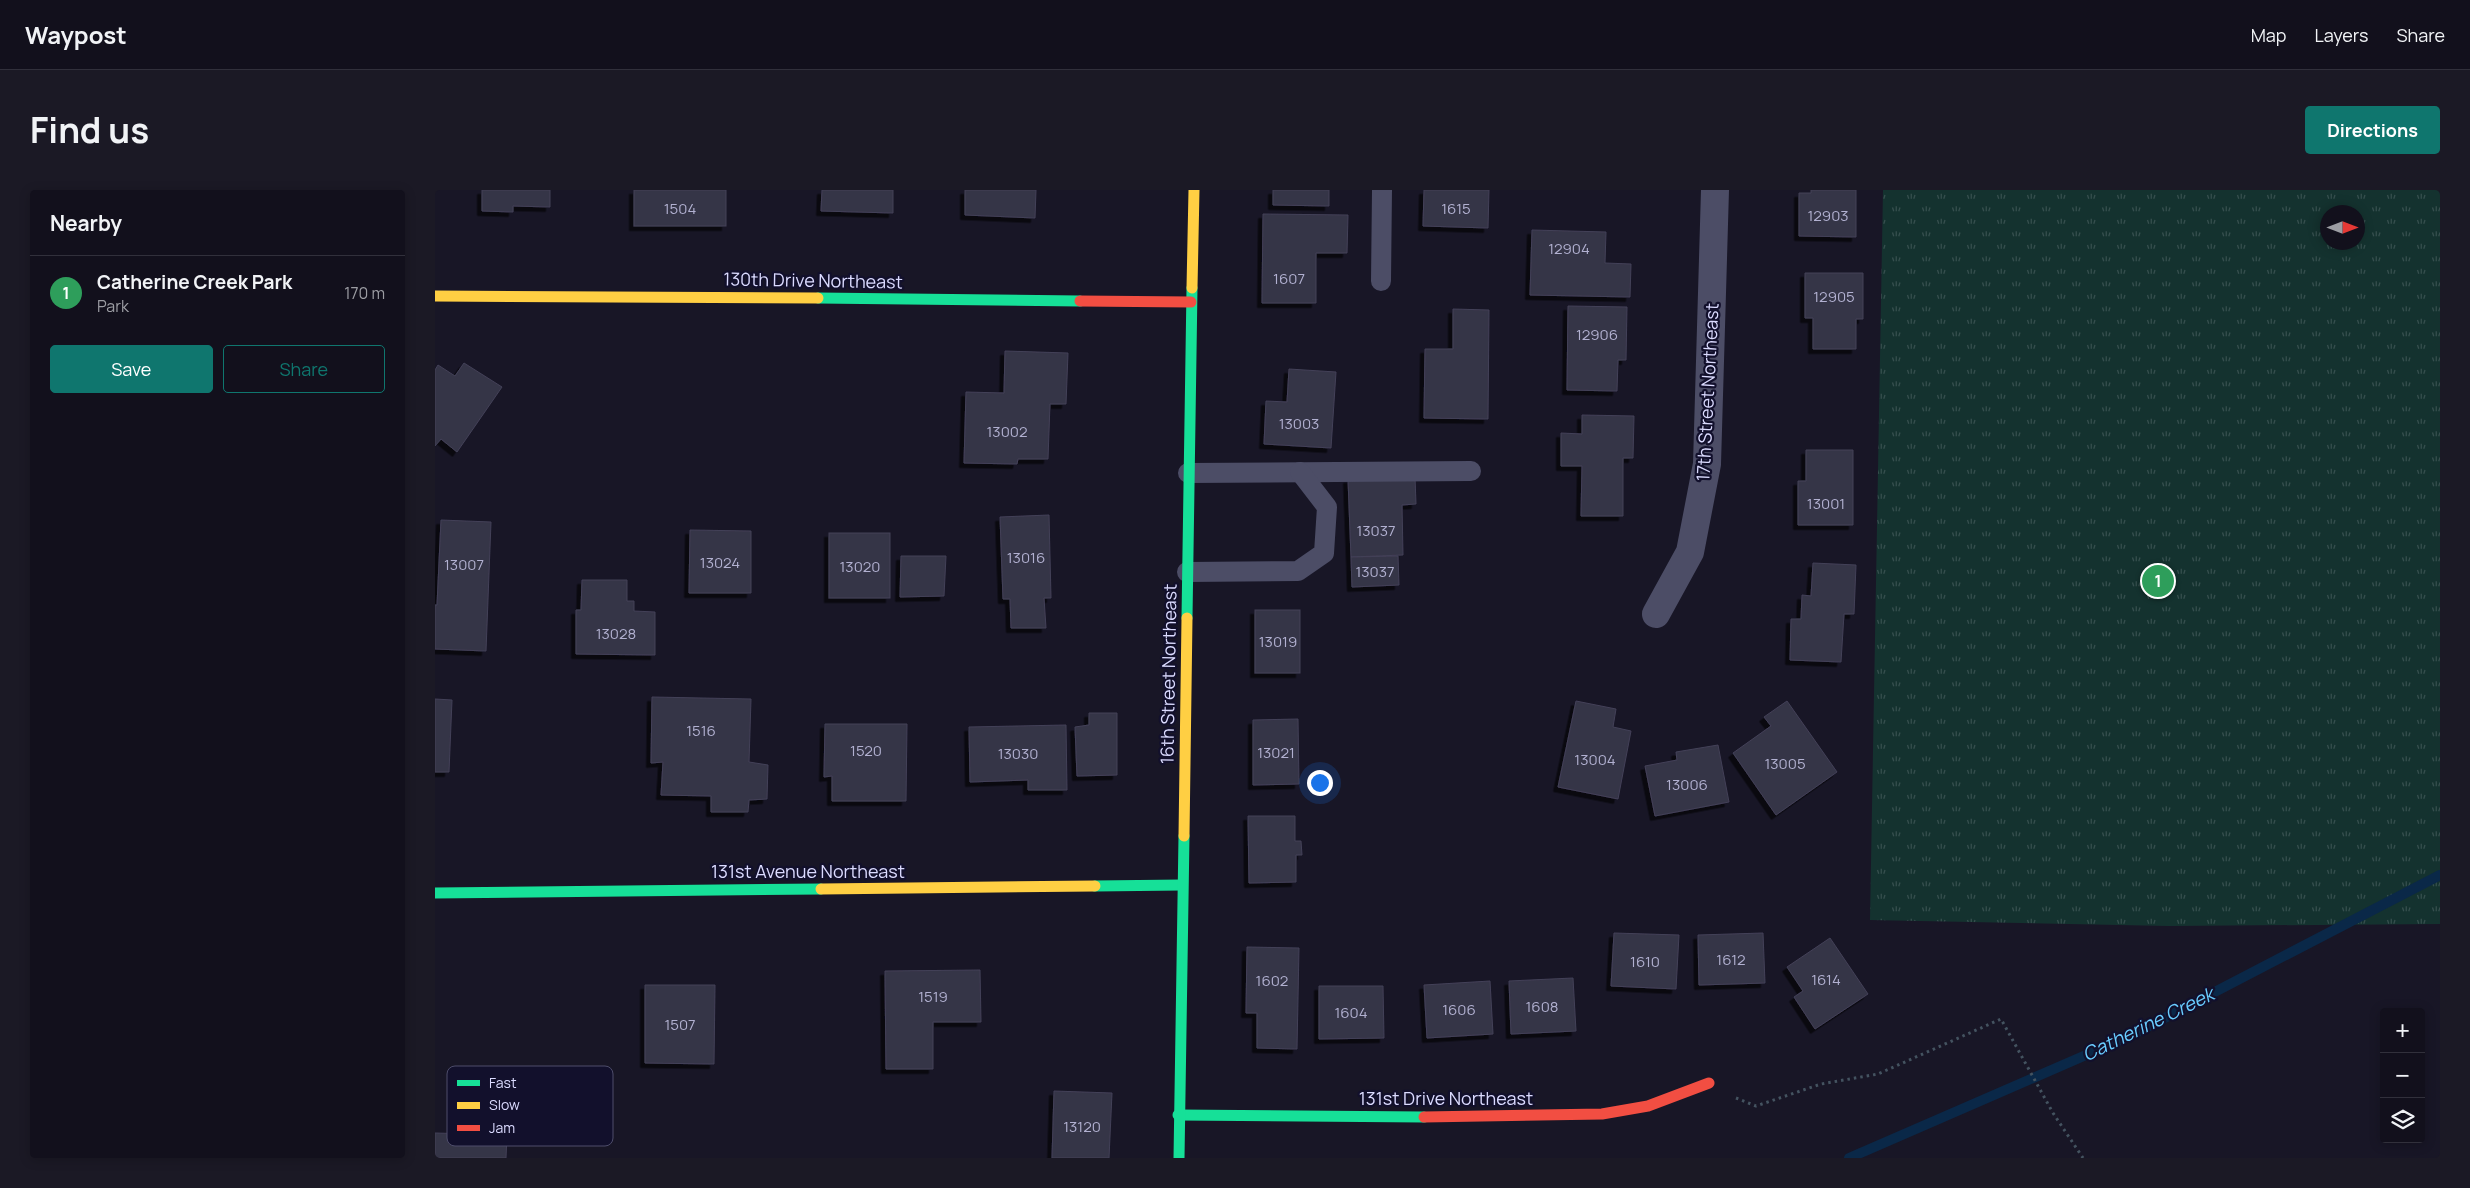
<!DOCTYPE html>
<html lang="en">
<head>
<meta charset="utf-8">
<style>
	body { margin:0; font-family:Manrope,sans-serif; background:#1b1925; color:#f1f3f6 }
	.controls { position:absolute; right:15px; bottom:15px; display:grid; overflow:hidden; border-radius:5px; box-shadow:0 2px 12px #0003 }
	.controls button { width:45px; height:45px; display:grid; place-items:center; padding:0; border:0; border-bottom:1px solid #31303b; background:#12101c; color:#f1f3f6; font:25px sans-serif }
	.compass { position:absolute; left:1885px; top:15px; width:45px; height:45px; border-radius:50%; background:#12101c; box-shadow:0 2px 12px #0003; rotate:90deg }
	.you { position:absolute; left:884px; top:592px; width:18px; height:18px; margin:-12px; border:4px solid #fff; border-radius:50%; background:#1a73e8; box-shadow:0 0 0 8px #1a73e833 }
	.badge { display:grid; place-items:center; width:32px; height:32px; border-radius:50%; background:#0f766e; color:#fff; font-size:16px; font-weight:700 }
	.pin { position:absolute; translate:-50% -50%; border:2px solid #fff; box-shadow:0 1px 5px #0006 }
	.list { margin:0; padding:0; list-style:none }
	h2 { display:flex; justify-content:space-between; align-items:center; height:65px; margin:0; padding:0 20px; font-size:21px }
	h2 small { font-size:16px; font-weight:400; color:#9c9da3 }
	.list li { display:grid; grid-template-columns:32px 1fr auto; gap:15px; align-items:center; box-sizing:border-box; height:75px; padding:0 20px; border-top:1px solid #31303b }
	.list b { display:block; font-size:19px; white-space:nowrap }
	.list p { margin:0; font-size:16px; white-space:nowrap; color:#9c9da3 }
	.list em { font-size:16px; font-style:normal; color:#9c9da3 }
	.actions { display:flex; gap:10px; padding:15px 20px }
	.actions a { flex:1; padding:11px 0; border:1px solid #0f766e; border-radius:5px; text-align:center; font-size:18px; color:#0f766e }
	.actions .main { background:#0f766e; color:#fff }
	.icon { flex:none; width:28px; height:28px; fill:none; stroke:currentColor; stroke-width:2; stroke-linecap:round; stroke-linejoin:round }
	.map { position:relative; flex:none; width:2005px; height:968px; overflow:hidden; border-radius:5px }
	header { display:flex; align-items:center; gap:30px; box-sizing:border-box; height:70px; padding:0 25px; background:#12101c; border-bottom:1px solid #31303b }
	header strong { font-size:24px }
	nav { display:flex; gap:28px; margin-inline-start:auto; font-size:18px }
	.intro { display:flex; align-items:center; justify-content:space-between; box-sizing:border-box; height:120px; padding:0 30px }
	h1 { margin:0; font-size:35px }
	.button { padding:12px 22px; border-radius:5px; background:#0f766e; color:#fff; font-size:18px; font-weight:700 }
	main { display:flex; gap:30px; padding:0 30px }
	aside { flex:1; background:#12101c; border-radius:5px; box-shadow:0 2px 12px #0003 }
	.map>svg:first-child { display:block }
</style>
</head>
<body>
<header>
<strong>Waypost</strong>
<nav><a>Map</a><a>Layers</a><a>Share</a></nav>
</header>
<div class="intro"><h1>Find us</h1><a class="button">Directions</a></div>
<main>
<aside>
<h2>Nearby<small></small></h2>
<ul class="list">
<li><span class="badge" style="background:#2e9e5b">1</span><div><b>Catherine Creek Park</b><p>Park</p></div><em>170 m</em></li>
</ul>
<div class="actions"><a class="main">Save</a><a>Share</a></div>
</aside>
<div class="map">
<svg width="2005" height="968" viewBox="0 0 2005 968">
	<defs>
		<pattern id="grass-tufts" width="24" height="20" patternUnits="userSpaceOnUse" patternTransform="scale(1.25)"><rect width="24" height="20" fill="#14322f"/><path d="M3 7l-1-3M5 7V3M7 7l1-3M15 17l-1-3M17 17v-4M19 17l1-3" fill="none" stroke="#364f4e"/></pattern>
		<filter id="shadow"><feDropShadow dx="-4.5" dy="4.5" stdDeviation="0" flood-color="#0009"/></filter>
	</defs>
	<rect width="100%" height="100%" fill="#181626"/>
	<path fill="url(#grass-tufts)" fill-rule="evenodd" d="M1448 0H2005V734L1734 736 1435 730ZM1892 22H1922V52H1892Z"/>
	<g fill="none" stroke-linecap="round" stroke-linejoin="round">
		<polyline stroke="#0a2848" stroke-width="10" points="1414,968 1697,845 2005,685"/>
	</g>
	<g fill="#363447" stroke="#434158" filter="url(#shadow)">
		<polygon points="47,0 115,0 115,17 78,16 78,22 47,21"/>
		<rect x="199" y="0" width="92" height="36"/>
		<polygon points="387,0 458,0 458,23 386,21"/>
		<polygon points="530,0 601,0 600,28 530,25"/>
		<polygon points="838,0 894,0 894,16 838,15"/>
		<polygon points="989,0 1054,0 1053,38 988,36"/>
		<polygon points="1376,0 1421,0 1421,47 1364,46 1364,3 1376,3"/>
		<polygon points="828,24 913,25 912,63 881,63 881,113 827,113"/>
		<polygon points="1097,40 1171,42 1170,73 1196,74 1195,107 1095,105"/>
		<polygon points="1370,83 1428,83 1428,129 1421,129 1421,159 1378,159 1378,128 1370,128"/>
		<polygon points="1133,116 1192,117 1191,170 1183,170 1182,201 1132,200"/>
		<polygon points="1018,119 1054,120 1053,229 989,228 990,159 1018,159"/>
		<polygon points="570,161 633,163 631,214 615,214 613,269 583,269 582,274 529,273 531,202 569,203"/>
		<polygon points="29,173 67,197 22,262 6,249 0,256 0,180 3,175 20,186"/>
		<polygon points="854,179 901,182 896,258 829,254 831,211 852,212"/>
		<polygon points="1147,225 1199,226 1198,268 1188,268 1188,326 1146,326 1147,276 1126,276 1126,243 1147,244"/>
		<polygon points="1371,260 1418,260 1418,335 1363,335 1363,291 1371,291"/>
		<polygon points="980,287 981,314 967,315 968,365 916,367 913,289"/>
		<polygon points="614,325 616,408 609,408 611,438 576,438 575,409 568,409 565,327"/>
		<polygon points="6,330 56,332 51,461 0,459 0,415 2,415"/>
		<polygon points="255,340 316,341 316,403 254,403"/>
		<rect x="394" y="343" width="61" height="65"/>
		<polygon points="466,366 511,366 509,406 465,407"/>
		<polygon points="963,366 964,395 917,397 916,367"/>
		<polygon points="1378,373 1421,375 1419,424 1409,424 1406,472 1355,470 1356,429 1366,429 1367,405 1376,406"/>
		<polygon points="147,390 192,390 192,411 199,411 199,421 220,422 220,465 141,464 141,420 146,420"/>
		<rect x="820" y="420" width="45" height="63"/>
		<polygon points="217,507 316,509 314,572 333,575 332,609 314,610 313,622 276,622 276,606 226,605 228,572 216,573"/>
		<polygon points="0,509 17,510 14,582 0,582"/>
		<polygon points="1141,511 1181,519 1178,537 1196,541 1183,609 1123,597"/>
		<polygon points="1352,511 1402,582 1341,625 1298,563 1336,536 1329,527"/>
		<polygon points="654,523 682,523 682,585 642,586 640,537 654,535"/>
		<polygon points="863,529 864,594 818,595 818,530"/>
		<polygon points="390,534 472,534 471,611 397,611 397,586 389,587"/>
		<polygon points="631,535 632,600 593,600 593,590 535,592 534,537"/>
		<polygon points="1283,555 1294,612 1220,626 1210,576 1242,570 1241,562"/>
		<polygon points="813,626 860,626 860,651 866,651 867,665 861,665 861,692 814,693"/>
		<polygon points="1179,743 1244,745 1241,799 1176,796"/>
		<polygon points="1328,743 1330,793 1264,795 1263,745"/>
		<polygon points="1395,748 1433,804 1380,839 1359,807 1368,801 1352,777"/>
		<polygon points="812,757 864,758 862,859 822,858 822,823 811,823"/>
		<polygon points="545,780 546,832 498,832 498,879 451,879 450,781"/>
		<polygon points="1138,788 1141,841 1076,844 1074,791"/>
		<polygon points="1055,791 1058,844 992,848 989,795"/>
		<polygon points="210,795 280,795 279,874 210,873"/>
		<polygon points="884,796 948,796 949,848 884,849"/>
		<polygon points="619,901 677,903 674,968 617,968"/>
		<polygon points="0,943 72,945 71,968 0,968"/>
	</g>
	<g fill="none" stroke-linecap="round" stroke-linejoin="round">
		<polyline stroke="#445360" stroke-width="3" stroke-dasharray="2.5 4" stroke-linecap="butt" points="1301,908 1321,916 1386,894 1443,884 1566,829 1618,923 1648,968"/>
		<g stroke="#4c4d66" stroke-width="20">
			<polyline points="946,91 947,0"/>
			<polyline points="753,283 1036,281"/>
			<polyline points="752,382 863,381 889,363 892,317 865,282"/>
		</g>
		<polyline stroke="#4c4d66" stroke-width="28" points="1221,424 1255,362 1272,274 1280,0"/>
		<g stroke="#16e098" stroke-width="11">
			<polyline points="383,108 645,111"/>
			<polyline points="752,428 757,98"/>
			<polyline points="660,696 747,695"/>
			<polyline points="0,703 386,699"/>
			<polyline points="743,925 989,927"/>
			<polyline points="744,968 749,646"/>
		</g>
		<g stroke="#ffcf43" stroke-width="11">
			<polyline points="757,98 759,0"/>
			<polyline points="0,106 383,108"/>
			<polyline points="749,646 752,428"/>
			<polyline points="386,699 660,696"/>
		</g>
		<g stroke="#f24e42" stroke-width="11">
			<polyline points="645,111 756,112"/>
			<polyline points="989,927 1167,924 1213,916 1274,893"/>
		</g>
	</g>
	<g text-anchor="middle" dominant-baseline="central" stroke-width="4.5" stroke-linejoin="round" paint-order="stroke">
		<g font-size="15" fill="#b2b1d1">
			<text x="245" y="18">1504</text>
			<text x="1021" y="18">1615</text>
			<text x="1393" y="25">12903</text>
			<text x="1134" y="58">12904</text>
			<text x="854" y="88">1607</text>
			<text x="1399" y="106">12905</text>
			<text x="1162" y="144">12906</text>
			<text x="864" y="233">13003</text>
			<text x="572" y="241">13002</text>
			<text x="1391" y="313">13001</text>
			<text x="941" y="340">13037</text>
			<text x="591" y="367">13016</text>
			<text x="285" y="372">13024</text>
			<text x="29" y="374">13007</text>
			<text x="425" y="376">13020</text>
			<text x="940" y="381">13037</text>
			<text x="181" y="443">13028</text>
			<text x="843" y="451">13019</text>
			<text x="266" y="540">1516</text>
			<text x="431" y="560">1520</text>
			<text x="841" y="562">13021</text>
			<text x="583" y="563">13030</text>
			<text x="1160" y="569">13004</text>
			<text x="1350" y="573">13005</text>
			<text x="1252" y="594">13006</text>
			<text x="1296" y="769">1612</text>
			<text x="1210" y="771">1610</text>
			<text x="1391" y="789">1614</text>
			<text x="837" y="790">1602</text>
			<text x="498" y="806">1519</text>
			<text x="1107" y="816">1608</text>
			<text x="1024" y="819">1606</text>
			<text x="916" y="822">1604</text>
			<text x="245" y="834">1507</text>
			<text x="647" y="936">13120</text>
		</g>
		<g font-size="18" fill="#dbdbff" stroke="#12102c">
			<text transform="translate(378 90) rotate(1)">130th Drive Northeast</text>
			<text transform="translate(1272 202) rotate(-87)">17th Street Northeast</text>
			<text transform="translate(733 484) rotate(-89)">16th Street Northeast</text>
			<text x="373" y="681">131st Avenue Northeast</text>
			<text x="1011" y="908">131st Drive Northeast</text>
		</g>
		<g font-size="19" font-style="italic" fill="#69cdff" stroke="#12102c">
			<text transform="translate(1713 834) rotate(-26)">Catherine Creek</text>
		</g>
	</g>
	<rect x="12" y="876" width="166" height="80" rx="8" fill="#12102c" stroke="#4e4d6b" stroke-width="1"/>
	<rect x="22" y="890" width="23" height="6" fill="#16e098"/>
	<rect x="22" y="912" width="23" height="7" fill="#ffcf43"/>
	<rect x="22" y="935" width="23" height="6" fill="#f24e42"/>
	<g font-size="14" fill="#dbdbff">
		<text x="54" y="898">Fast</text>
		<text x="54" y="920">Slow</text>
		<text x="54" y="943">Jam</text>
	</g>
</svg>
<div class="controls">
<button>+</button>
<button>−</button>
<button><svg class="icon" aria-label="layers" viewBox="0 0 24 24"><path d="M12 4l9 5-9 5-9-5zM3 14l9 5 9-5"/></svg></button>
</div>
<svg class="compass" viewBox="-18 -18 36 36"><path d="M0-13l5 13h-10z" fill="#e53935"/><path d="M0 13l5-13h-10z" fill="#9c9da3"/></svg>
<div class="you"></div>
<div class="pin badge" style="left:1723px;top:391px;background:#2e9e5b">1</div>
</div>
</main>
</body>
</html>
